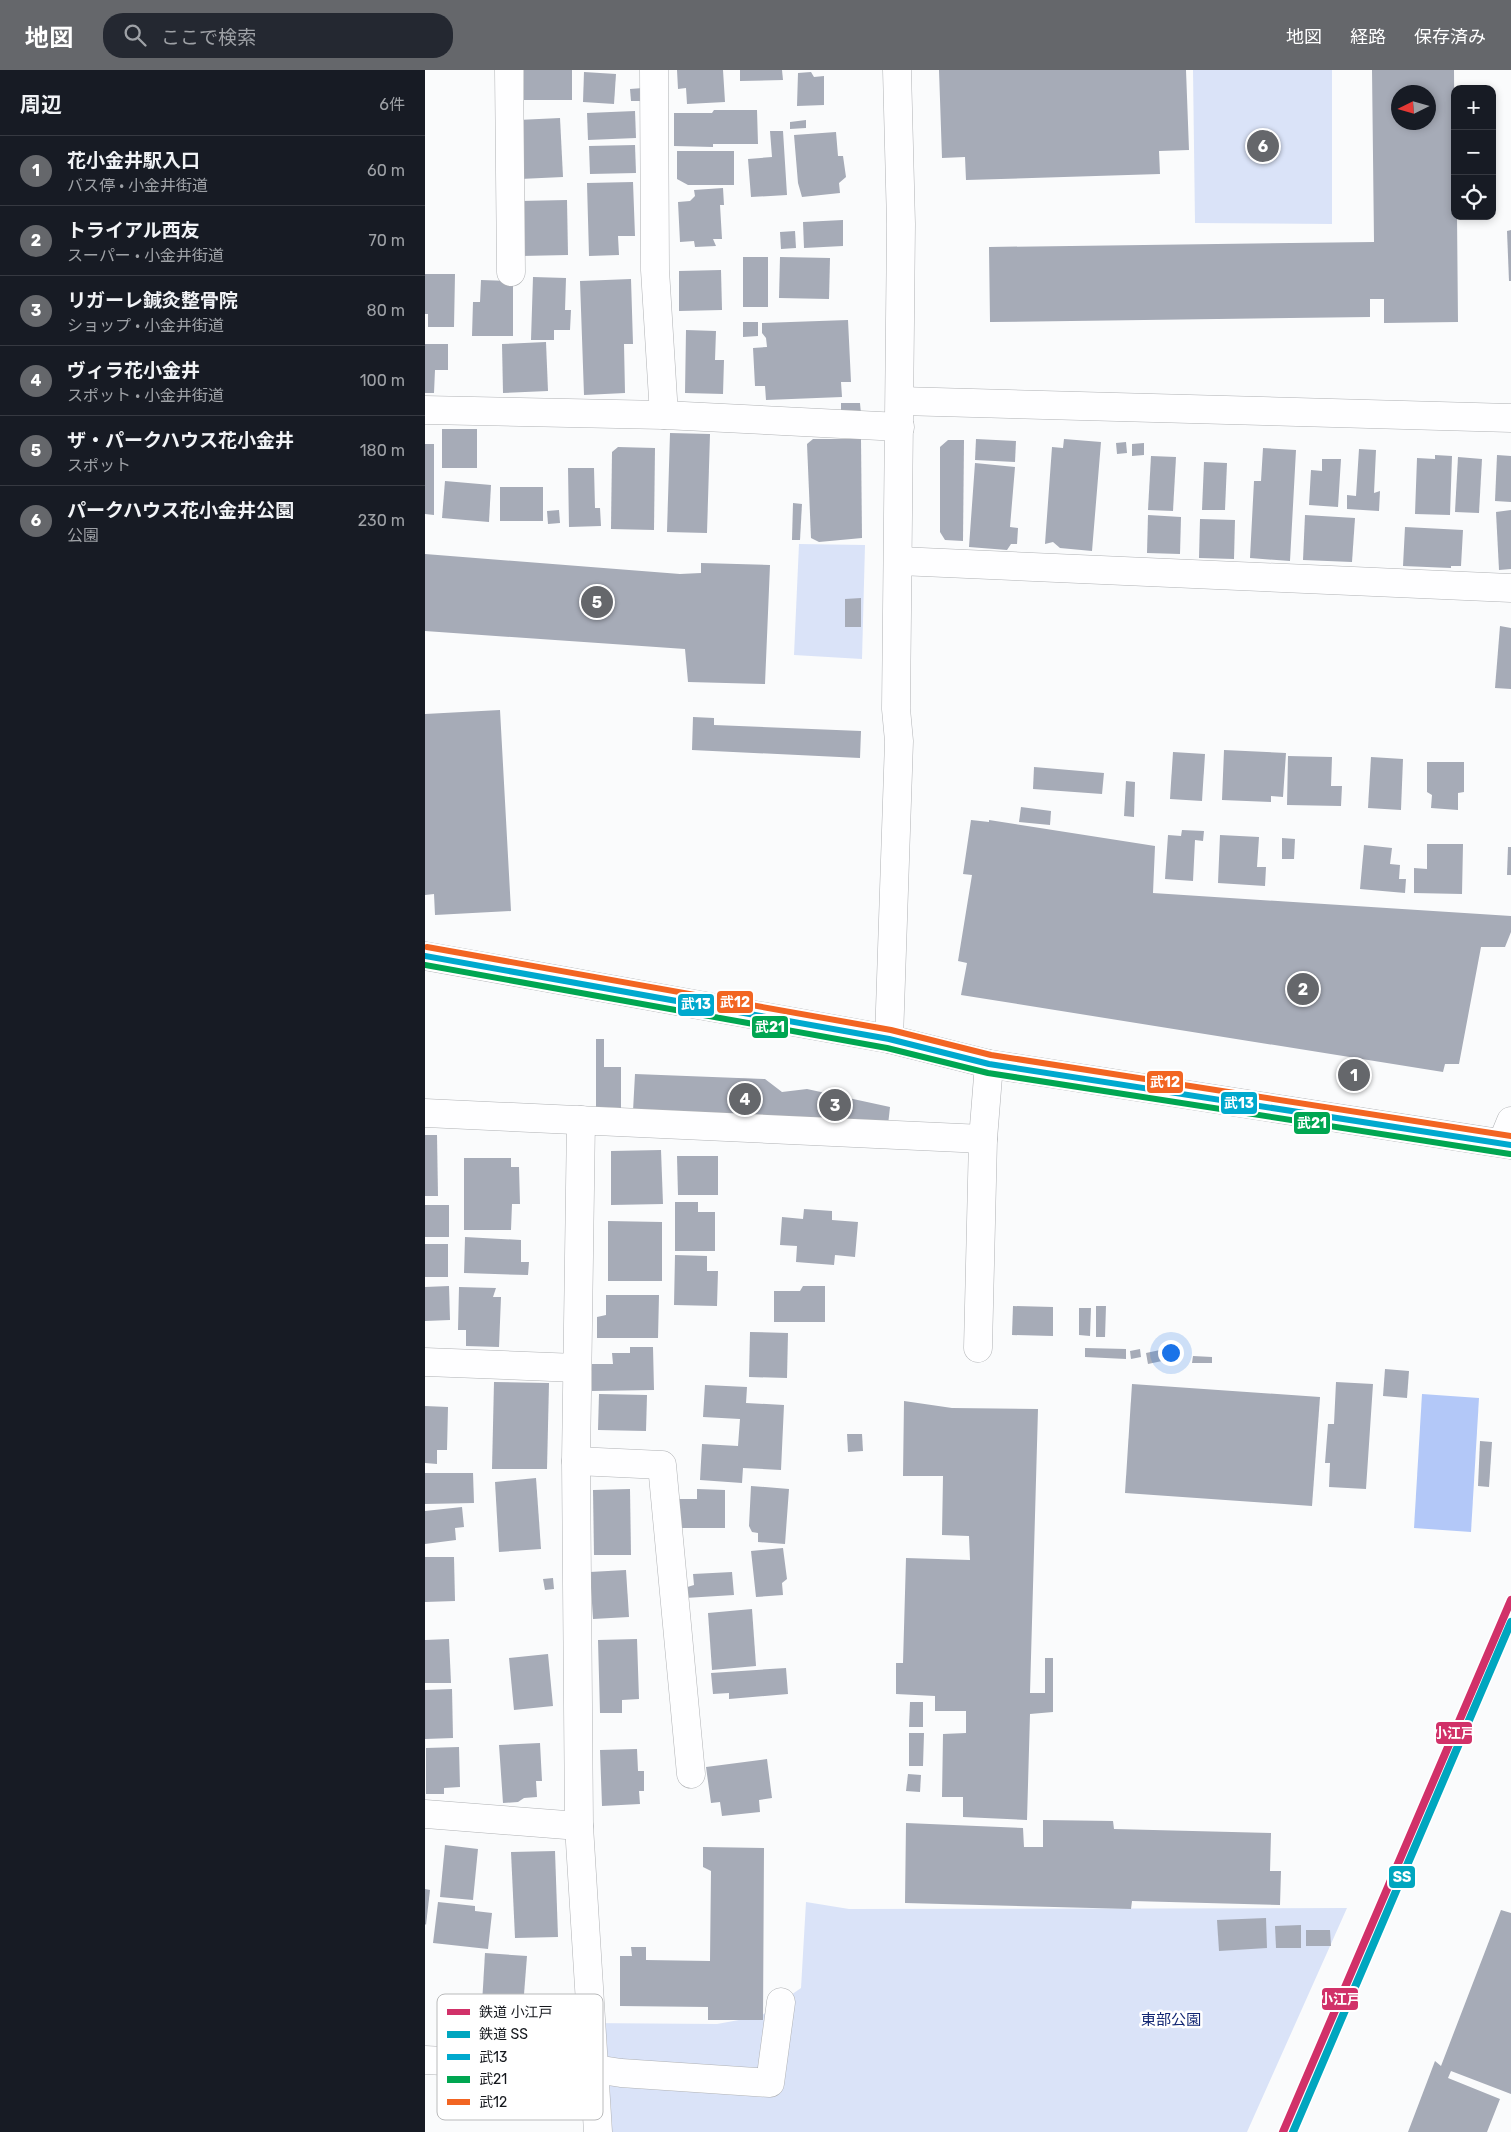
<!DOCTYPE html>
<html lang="ja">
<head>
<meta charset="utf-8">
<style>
	body { margin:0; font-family:Rubik,"Noto Sans JP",sans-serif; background:#242831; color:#f1f3f6 }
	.controls { position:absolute; right:15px; top:15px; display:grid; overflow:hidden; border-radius:10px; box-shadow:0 2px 8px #0003 }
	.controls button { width:45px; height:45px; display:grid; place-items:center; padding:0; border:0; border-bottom:1px solid #363941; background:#171b24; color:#f1f3f6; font:25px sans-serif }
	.compass { position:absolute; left:966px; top:15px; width:45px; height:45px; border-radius:50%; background:#171b24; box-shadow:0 2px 8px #0003; rotate:265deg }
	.you { position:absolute; left:745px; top:1282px; width:18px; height:18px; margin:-12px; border:4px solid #fff; border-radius:50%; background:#1a73e8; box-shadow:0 0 0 8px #1a73e833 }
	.badge { display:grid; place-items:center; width:32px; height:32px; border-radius:50%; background:#65676b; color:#fff; font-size:16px; font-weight:700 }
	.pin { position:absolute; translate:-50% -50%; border:2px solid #fff; box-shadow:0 1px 5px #0006 }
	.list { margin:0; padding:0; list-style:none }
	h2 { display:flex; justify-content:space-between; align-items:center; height:65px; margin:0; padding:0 20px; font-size:21px }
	h2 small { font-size:16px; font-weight:400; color:#9ea1a6 }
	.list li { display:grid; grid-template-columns:32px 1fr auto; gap:15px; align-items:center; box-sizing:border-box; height:70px; padding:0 20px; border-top:1px solid #363941 }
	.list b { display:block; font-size:19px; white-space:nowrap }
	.list p { margin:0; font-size:16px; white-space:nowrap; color:#9ea1a6 }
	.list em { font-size:16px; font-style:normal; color:#9ea1a6 }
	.icon { flex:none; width:28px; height:28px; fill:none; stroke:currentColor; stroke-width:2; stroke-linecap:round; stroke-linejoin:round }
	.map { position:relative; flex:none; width:1086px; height:2062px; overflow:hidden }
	header { display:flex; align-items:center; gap:30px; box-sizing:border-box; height:70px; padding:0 25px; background:#65676b; color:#fff }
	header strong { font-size:24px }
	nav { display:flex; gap:28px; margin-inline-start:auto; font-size:18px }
	.search { width:350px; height:45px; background:#242831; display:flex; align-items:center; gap:12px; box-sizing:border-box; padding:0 18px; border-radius:20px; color:#9ea1a6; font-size:19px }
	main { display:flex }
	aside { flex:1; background:#171b24 }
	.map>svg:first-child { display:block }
</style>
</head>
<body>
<header>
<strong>地図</strong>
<div class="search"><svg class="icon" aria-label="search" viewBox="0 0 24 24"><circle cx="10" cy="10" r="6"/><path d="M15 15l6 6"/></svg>ここで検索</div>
<nav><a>地図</a><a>経路</a><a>保存済み</a></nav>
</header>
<main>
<aside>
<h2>周辺<small>6件</small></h2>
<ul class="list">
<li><span class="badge">1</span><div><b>花小金井駅入口</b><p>バス停 · 小金井街道</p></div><em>60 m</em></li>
<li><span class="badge">2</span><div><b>トライアル西友</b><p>スーパー · 小金井街道</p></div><em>70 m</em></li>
<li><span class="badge">3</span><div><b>リガーレ鍼灸整骨院</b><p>ショップ · 小金井街道</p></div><em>80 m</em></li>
<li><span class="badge">4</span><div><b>ヴィラ花小金井</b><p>スポット · 小金井街道</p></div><em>100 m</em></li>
<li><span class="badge">5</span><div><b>ザ・パークハウス花小金井</b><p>スポット</p></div><em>180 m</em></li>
<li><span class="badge">6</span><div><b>パークハウス花小金井公園</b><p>公園</p></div><em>230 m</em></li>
</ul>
</aside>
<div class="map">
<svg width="1086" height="2062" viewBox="0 0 1086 2062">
	<rect width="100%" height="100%" fill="#fafbfc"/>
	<g fill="#dae3f8">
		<polygon points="768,0 907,0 907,154 770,153"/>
		<polygon points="374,474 440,475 437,589 369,585"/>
		<polygon points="381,1832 424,1839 922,1838 822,2062 164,2062 160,1953 292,1954 336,1946 376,1918"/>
	</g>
	<polygon fill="#b3c8f8" points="997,1324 1054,1328 1046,1462 989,1458"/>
	<g fill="#a6abb7" fill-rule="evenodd">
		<rect x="99" y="0" width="48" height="30"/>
		<polygon points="252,0 298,0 300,32 262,34 261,18 253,19"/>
		<polygon points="315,0 357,0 358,10 315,11"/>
		<polygon points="514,0 761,0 764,80 734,81 735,104 541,110 540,87 517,88"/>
		<path d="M947 0H1029L1030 146H1032L1033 252 959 253V229H945V247L565 252 564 177 949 172ZM974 22H1004V52H974Z"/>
		<polygon points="159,2 191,4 189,34 158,32"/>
		<polygon points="386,2 389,7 399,6 399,35 372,36 373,3"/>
		<polygon points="218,18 219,31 206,31 205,19"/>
		<polygon points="289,40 332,40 333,74 288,74 288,77 249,76 249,43 287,43"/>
		<polygon points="210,41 211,68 163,70 162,43"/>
		<polygon points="135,48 138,107 95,109 93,50"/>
		<polygon points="381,50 381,58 365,59 365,52"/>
		<polygon points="345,61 358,61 362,125 326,127 323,89 347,87"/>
		<polygon points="411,62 413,86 418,86 421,107 414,113 415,123 377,127 373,113 369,65"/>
		<polygon points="210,75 211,103 165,104 164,76"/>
		<polygon points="252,81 309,81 309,115 263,115 252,109"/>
		<polygon points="208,112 210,166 193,166 194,185 164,186 162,113"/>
		<polygon points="298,118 299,135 295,135 297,169 288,169 291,176 270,177 269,171 255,172 253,132 265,131 270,126 269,120"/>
		<polygon points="142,130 143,185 96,186 95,131"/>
		<polygon points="418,150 418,176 379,178 378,152"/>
		<polygon points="1086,160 1086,211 1084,211 1082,161"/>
		<polygon points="370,161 371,178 356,179 355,162"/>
		<rect x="318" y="187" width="25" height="50"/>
		<polygon points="355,187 405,188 404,229 354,228"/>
		<polygon points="296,200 297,240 254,241 254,201"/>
		<polygon points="0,204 30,204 29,257 3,257 3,244 0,244"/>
		<polygon points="108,207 141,208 140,240 146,240 145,260 129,260 129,270 106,270"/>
		<polygon points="206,209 208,274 199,274 200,323 159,325 155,211"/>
		<polygon points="56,210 88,211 88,266 47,266 48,232 55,232"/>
		<polygon points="423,250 426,312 416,312 417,327 341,330 340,316 330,316 328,278 342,277 341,268 337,263 337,253"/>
		<polygon points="318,252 333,252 333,266 318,267"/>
		<polygon points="261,260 291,261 290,290 299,290 298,324 260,323"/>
		<polygon points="121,272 123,321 78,323 77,274"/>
		<polygon points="0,274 23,274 23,300 10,300 9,323 0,323"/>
		<polygon points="416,333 435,333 436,344 416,344"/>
		<rect x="17" y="359" width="35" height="39"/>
		<polygon points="245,363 285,364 282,463 242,462"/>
		<polygon points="388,369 436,369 437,468 394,472 386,468 382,374"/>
		<polygon points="551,369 591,371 590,392 550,390"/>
		<polygon points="639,369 676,372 667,481 635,478 628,472 620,474 627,377 638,378"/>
		<polygon points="523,370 539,370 538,471 520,470 515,462 515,377"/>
		<polygon points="701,372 702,383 692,384 691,373"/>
		<polygon points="719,373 719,385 707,386 707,374"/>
		<polygon points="0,374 9,374 9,445 0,444"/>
		<polygon points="193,377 230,378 229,460 186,459 187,382"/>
		<polygon points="838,378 871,380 865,491 825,488 829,411 836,411"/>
		<polygon points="934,379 951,380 949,423 955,421 954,441 922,439 922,425 931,426"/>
		<polygon points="1010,385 1027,386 1025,445 990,444 992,388 1010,389"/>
		<polygon points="1072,385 1086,386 1086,432 1070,431"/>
		<polygon points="726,386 751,387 748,441 723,440"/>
		<polygon points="1033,387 1057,389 1054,443 1030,442"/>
		<polygon points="897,389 916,389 913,437 884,435 886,400 897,401"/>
		<polygon points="779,392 802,393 800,440 777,440"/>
		<polygon points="550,393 590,397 585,457 593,458 592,474 586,474 582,480 544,477"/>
		<polygon points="143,398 169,398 170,438 175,438 176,456 144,457"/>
		<polygon points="20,411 66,415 64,452 17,448"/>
		<rect x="75" y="417" width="43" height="34"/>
		<polygon points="368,433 377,434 375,470 367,470"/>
		<polygon points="134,440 135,453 123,454 122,441"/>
		<polygon points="1086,440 1086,499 1074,500 1071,442"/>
		<polygon points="723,445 756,447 755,484 722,483"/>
		<polygon points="880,445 930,448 927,492 878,490"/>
		<polygon points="775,449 810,450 809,489 774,488"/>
		<polygon points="980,457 1038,460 1036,496 1026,496 1026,498 978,496"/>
		<polygon points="0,484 255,504 276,503 276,493 345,495 340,614 263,612 260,579 0,561"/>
		<polygon points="436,528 436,557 420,557 420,529"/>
		<polygon points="1075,556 1086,558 1086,619 1070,618"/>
		<polygon points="75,640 86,841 10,845 9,824 0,825 0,644"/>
		<polygon points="268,647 289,648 289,655 436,661 435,688 267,680"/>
		<polygon points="799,680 861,683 858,727 846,726 846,732 797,730"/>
		<polygon points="748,682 780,684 777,731 745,729"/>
		<polygon points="863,686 907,687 906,716 917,716 916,736 862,735"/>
		<polygon points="946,687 978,689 976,740 943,738"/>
		<polygon points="1002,692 1039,692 1039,722 1033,723 1033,740 1006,738 1007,725 1002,722"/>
		<polygon points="609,697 679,703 677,724 608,719"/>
		<polygon points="701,711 710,712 709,747 699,746"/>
		<polygon points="596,737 626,741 625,755 594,752"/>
		<polygon points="546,750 564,752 564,750 730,776 728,823 1086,846 1086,862 1080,877 1056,877 1034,994 1020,994 1018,1002 536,925 542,893 533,891 547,805 538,804"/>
		<polygon points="757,760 779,761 778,771 770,770 768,811 740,809 743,765 756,766"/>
		<polygon points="795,765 834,767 832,797 841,797 840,816 793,813"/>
		<polygon points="857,768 870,769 869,789 857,789"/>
		<polygon points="1002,774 1038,774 1037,824 989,823 989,798 1002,799"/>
		<polygon points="939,775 967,778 965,794 975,795 974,809 981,809 980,823 935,819"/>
		<polygon points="1083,777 1086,777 1086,805 1082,805"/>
		<polygon points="171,969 179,969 179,997 196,997 196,1038 171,1037"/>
		<polygon points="210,1004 340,1009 357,1022 382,1019 465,1037 463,1055 208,1041"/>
		<polygon points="0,1065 12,1065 13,1126 0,1126"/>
		<polygon points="236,1080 238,1134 186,1135 186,1081"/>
		<polygon points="252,1086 293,1086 293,1125 253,1125"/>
		<polygon points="39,1088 86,1088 86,1097 94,1097 95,1134 87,1134 86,1160 39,1160"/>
		<polygon points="250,1132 273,1132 273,1142 290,1142 290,1181 250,1181"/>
		<rect x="0" y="1135" width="24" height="32"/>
		<polygon points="379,1139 407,1141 407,1150 433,1152 430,1187 410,1185 409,1195 371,1192 372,1176 355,1175 357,1147 378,1149"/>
		<polygon points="183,1151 237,1152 237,1211 183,1211"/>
		<polygon points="40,1167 96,1170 96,1192 104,1192 103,1205 39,1203"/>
		<rect x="0" y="1174" width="23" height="33"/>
		<polygon points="250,1185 282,1186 282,1201 293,1201 292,1236 249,1235"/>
		<polygon points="24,1216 25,1250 0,1251 0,1217"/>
		<polygon points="378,1216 400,1216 400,1252 349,1252 349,1221 375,1221"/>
		<polygon points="34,1217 71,1218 68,1227 76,1227 74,1277 41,1276 41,1260 33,1260"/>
		<polygon points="181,1225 234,1225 233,1268 172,1268 172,1247 181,1245"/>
		<polygon points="588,1236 628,1237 628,1266 587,1265"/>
		<polygon points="671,1236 681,1236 680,1267 671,1267"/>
		<polygon points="654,1238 666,1238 665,1266 654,1265"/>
		<polygon points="325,1262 363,1263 362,1308 324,1307"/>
		<polygon points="205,1277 228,1277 229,1320 167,1321 167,1294 188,1294 187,1283 205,1283"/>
		<polygon points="660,1278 701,1279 701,1289 660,1287"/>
		<polygon points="715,1279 716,1287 706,1289 705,1281"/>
		<polygon points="735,1280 737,1291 723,1294 721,1283"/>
		<polygon points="748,1281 750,1291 743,1292 742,1282"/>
		<polygon points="768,1286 787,1287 787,1293 767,1293"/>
		<polygon points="960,1299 984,1301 982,1328 958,1326"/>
		<polygon points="69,1312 124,1313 122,1399 67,1399"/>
		<polygon points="911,1312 948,1314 941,1419 904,1417 905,1393 900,1393 903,1354 909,1354"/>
		<polygon points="707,1314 895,1327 887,1436 700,1423"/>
		<polygon points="280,1315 322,1317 321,1333 359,1335 356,1400 318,1398 317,1413 275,1410 277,1374 313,1376 315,1349 278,1347"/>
		<polygon points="174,1324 222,1325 221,1361 173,1360"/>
		<polygon points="479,1331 527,1338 613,1339 605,1623 620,1623 620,1588 628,1588 628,1642 605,1644 602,1750 538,1747 538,1727 517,1727 518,1664 541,1663 541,1641 510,1641 510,1626 471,1624 471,1593 478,1593 481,1488 545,1490 544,1466 517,1465 518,1406 478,1406"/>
		<polygon points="0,1336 23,1337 22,1380 12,1380 12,1394 0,1393"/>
		<polygon points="422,1364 437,1364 438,1381 423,1382"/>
		<polygon points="1055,1371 1067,1372 1064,1417 1053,1416"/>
		<polygon points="0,1403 48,1403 49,1433 0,1434"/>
		<polygon points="111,1408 116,1479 74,1482 70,1412"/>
		<polygon points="326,1416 364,1419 360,1474 333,1472 333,1463 327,1462 324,1456"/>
		<polygon points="205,1419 206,1485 169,1485 168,1420"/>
		<polygon points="272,1419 300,1420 300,1458 255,1458 254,1429 272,1429"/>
		<polygon points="37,1437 39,1457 30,1458 31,1470 0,1474 0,1441"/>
		<polygon points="358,1478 362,1509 357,1513 358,1525 331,1527 326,1481"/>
		<polygon points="0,1487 29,1487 30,1531 0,1532"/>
		<polygon points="201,1500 204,1547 168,1549 165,1502"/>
		<polygon points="307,1502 309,1525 260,1528 259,1518 269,1515 268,1504"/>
		<polygon points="128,1508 129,1519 120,1520 118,1509"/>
		<polygon points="327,1539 331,1596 287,1600 283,1543"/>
		<polygon points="24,1569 26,1613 0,1613 0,1570"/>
		<polygon points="212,1569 214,1629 197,1630 197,1643 175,1643 173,1570"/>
		<polygon points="123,1584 128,1636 89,1640 84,1588"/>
		<polygon points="361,1598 363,1624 304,1629 304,1623 288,1624 286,1603"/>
		<polygon points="27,1619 28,1668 0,1669 0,1620"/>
		<polygon points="485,1632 498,1632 498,1657 484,1657"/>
		<polygon points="484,1663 499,1663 498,1696 484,1696"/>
		<polygon points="115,1673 117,1711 111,1711 112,1727 99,1728 93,1732 78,1733 74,1675"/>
		<polygon points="34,1677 35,1717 19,1718 19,1724 1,1724 1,1678"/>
		<polygon points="212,1679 213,1701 219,1701 219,1721 214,1721 215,1734 177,1736 175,1680"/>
		<polygon points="342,1689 347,1728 334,1730 335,1742 297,1746 295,1732 286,1733 281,1697"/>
		<polygon points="483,1704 496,1705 495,1722 481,1721"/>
		<polygon points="618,1750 688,1751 689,1759 846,1763 845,1801 856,1801 855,1835 707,1831 706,1839 480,1833 481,1753 598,1758 599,1777 618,1777"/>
		<polygon points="20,1775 53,1779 48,1830 15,1827"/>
		<polygon points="278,1777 339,1778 338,1950 283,1950 283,1937 195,1936 195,1886 207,1886 206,1877 221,1877 221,1890 285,1891 286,1801 278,1797"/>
		<polygon points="130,1781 133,1867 90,1868 86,1782"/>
		<polygon points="0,1819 5,1820 1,1855 0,1854"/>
		<polygon points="13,1832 50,1836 50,1841 67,1843 63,1879 8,1873"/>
		<polygon points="1076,1840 1086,1843 1086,2024 1026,2001 1023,2008 1075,2029 1062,2062 983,2062 1010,1991 1016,1996"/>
		<polygon points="841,1848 842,1878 794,1881 792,1850"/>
		<polygon points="876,1855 876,1878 851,1878 850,1856"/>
		<polygon points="881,1860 905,1860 906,1876 881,1876"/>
		<polygon points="60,1883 102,1886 98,1937 57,1934"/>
	</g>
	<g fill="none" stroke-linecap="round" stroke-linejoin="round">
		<defs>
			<polyline id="pedestrian" points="170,1999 196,2003 345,2013 356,1932"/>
			<g id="minor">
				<polyline points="84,0 86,202"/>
				<polyline points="229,0 230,200 239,345"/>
				<polyline points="475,331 1086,348"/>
				<polyline points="0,340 239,345 475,357"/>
				<polyline points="474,491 1086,518"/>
				<polyline points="464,969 474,671 471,639 476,154 472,0"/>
				<polyline points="0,1043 558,1069"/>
				<polyline points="156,1050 151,1391 154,1756 173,2062"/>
				<polyline points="1077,1073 1086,1051"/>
				<polyline points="553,1278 558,1069 564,994"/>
				<polyline points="0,1292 152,1298"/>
				<polyline points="151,1391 237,1395 266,1704"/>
				<polyline points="0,1744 154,1756"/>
				<polyline points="0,1990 170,1999"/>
			</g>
			<polyline id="primary" points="0,886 464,969 564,994 1086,1075"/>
		</defs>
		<use href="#pedestrian" stroke="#b0b2b5" stroke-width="29"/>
		<use href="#minor" stroke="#b0b2b5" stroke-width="29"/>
		<use href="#primary" stroke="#b0b2b5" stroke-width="29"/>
		<use href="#pedestrian" stroke="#fefeff" stroke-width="28"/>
		<use href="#minor" stroke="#fefeff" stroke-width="28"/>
		<use href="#primary" stroke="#fefeff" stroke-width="28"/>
		<defs>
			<polyline id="bus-1" points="0,886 464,969 564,994 1086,1075"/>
			<polyline id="bus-2" points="0,895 462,978 563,1003 1085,1084"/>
			<polyline id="bus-3" points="2,877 466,960 566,985 1086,1066"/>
		</defs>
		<use href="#bus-1" stroke="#fff" stroke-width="10"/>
		<use href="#bus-2" stroke="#fff" stroke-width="10"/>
		<use href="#bus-3" stroke="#fff" stroke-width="10"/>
		<use href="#bus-1" stroke="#00a9ce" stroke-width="6"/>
		<use href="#bus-2" stroke="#00a651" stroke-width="6"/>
		<use href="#bus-3" stroke="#f26522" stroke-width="6"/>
		<defs>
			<polyline id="rail-1" points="858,2062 1086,1530"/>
			<polyline id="rail-2" points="868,2062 1086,1552"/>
		</defs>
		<use href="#rail-1" stroke="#fff" stroke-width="11"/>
		<use href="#rail-2" stroke="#fff" stroke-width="11"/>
		<use href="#rail-1" stroke="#d13169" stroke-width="8"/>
		<use href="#rail-2" stroke="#00a6bf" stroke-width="8"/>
	</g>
	<g text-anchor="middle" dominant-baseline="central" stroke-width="5" stroke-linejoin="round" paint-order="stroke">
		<g font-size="15" fill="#122773" stroke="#fff">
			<text x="746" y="1950">東部公園</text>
		</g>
	</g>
	<rect x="12" y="1924" width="166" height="126" rx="8" fill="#fff" stroke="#b9babb" stroke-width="1"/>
	<rect x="22" y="1939" width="23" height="6" fill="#d13169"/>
	<rect x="22" y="1961" width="23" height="7" fill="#00a6bf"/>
	<rect x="22" y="1984" width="23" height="6" fill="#00a9ce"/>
	<rect x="22" y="2006" width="23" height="7" fill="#00a651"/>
	<rect x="22" y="2029" width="23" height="6" fill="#f26522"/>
	<g font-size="14" fill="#15181d">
		<text x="54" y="1947">鉄道 小江戸</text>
		<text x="54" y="1969">鉄道 SS</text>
		<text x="54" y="1992">武13</text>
		<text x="54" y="2014">武21</text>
		<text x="54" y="2037">武12</text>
	</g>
	<g stroke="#fff" stroke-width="2">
		<rect x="291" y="920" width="38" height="24" rx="5" fill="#f26522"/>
		<rect x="252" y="923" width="38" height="24" rx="5" fill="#00a9ce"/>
		<rect x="326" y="945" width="38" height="24" rx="5" fill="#00a651"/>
		<rect x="721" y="1000" width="38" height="24" rx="5" fill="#f26522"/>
		<rect x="795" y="1021" width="38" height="24" rx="5" fill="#00a9ce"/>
		<rect x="868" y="1041" width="38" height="24" rx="5" fill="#00a651"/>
		<rect x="1010" y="1651" width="38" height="24" rx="5" fill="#d13169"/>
		<rect x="963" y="1795" width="28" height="24" rx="5" fill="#00a6bf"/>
		<rect x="896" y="1917" width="38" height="24" rx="5" fill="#d13169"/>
	</g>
	<g font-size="14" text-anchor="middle" font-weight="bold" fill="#fff">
		<text x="310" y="937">武12</text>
		<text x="271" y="939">武13</text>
		<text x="345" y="962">武21</text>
		<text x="740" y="1017">武12</text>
		<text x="814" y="1038">武13</text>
		<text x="887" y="1058">武21</text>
		<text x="1029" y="1668">小江戸</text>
		<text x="977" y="1812">SS</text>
		<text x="915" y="1934">小江戸</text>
	</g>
</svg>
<div class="controls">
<button>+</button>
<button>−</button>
<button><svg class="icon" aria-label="locate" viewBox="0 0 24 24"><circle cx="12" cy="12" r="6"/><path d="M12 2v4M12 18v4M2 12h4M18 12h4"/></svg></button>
</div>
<svg class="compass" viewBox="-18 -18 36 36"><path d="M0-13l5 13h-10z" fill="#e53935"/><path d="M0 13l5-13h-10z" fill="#9ea1a6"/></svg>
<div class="you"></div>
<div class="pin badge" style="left:929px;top:1005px">1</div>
<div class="pin badge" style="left:878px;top:919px">2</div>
<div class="pin badge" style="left:410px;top:1035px">3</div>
<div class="pin badge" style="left:320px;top:1029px">4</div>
<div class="pin badge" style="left:172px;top:532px">5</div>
<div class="pin badge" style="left:838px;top:76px">6</div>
</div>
</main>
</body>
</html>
